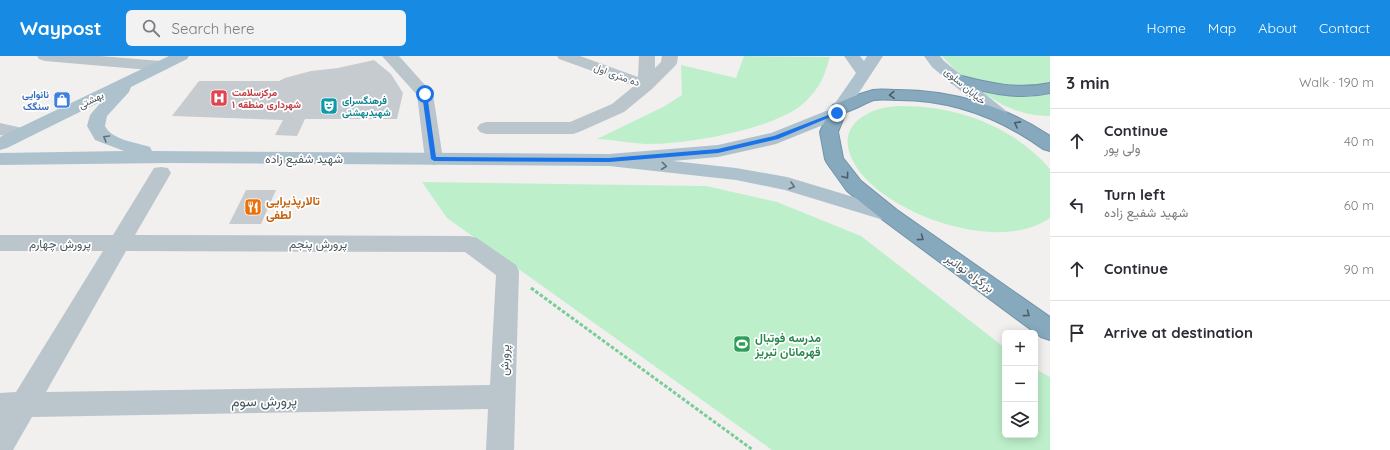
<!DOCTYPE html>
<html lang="en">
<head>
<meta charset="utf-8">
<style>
	body { margin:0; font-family:Quicksand,Vazirmatn,sans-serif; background:#f2f2f3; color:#2b2b33 }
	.controls { position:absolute; right:12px; bottom:12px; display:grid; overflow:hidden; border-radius:6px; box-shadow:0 2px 10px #0003 }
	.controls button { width:36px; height:36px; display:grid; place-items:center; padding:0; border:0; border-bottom:1px solid #e1e1e2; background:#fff; color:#2b2b33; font:20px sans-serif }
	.stop { position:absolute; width:12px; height:12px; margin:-9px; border:3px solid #1a73e8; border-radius:50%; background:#fff }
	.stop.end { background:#1a73e8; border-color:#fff; box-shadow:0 1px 4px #0008 }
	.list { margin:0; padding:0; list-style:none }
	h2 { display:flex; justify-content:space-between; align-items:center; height:52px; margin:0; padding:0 16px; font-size:17px }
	h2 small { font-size:13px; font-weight:400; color:#7c7c81 }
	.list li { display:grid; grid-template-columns:26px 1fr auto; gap:12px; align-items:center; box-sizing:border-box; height:64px; padding:0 16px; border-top:1px solid #e1e1e2 }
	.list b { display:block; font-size:15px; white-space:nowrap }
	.list p { margin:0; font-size:13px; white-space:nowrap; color:#7c7c81 }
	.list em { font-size:13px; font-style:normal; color:#7c7c81 }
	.icon { flex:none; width:22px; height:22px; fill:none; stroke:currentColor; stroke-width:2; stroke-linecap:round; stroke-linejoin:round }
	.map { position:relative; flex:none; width:1050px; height:394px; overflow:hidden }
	header { display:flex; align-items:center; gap:24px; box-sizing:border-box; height:56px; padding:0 20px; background:#178be3; color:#fff }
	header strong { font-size:19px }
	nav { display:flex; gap:22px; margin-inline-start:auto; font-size:14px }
	.search { width:280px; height:36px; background:#f2f2f3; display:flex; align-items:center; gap:10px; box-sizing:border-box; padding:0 14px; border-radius:6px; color:#7c7c81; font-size:15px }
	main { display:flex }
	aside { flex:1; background:#fff }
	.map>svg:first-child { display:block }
</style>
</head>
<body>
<header>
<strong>Waypost</strong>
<div class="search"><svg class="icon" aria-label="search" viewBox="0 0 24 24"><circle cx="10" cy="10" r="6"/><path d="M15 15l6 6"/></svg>Search here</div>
<nav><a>Home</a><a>Map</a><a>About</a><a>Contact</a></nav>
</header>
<main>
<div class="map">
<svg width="1050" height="394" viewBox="0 0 1050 394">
	<rect width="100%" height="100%" fill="#f2efef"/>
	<g fill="#bdf0ca">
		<path d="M744 0 830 1C824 20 822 28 808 43 782 73 684 89 646 88 630 87 613 84 597 83L663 51 682 39 681 9 736 22Z"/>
		<path d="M942 0H1050V60C1007 61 970 30 942 0Z"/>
		<path d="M898 50C955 49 1012 69 1050 113V162C1001 196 904 163 866 123 846 102 836 73 869 57 878 52 888 51 898 50Z"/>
		<polygon points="422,126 706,130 777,146 861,180 1005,292 1005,379 1035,379 1035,313 1050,321 1050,394 772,394 447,162"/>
	</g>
	<g fill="#c6cbcf">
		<polygon points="374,4 391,18 403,37 397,63 305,63 297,80 275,79 283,64 172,60 199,25 279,25 285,22 311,15 338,12"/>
		<polygon points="246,134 276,134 261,168 229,168"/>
	</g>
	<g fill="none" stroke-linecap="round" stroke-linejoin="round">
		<defs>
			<g id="highway">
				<path d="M958 19C989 27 1018 34 1050 27V37C1016 45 985 36 952 27L950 24 952 21Z"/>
				<path d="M873 34C881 33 890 34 898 34 952 34 1005 50 1050 80V95L1043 93C1000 62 953 44 899 44 891 44 882 43 874 44 865 47 856 53 846 56L838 76 843 102 861 125 897 154 1050 261V284L1041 281 883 164 847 135 827 107 825 103 820 76 830 53 833 49 857 39Z"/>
			</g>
		</defs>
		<use href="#highway" stroke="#7194aa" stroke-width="2"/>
		<polyline stroke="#74ce96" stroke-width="3" stroke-dasharray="3.5 2" stroke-linecap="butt" points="531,232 753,394"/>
		<g fill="#bac5cc" fill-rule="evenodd">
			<polygon points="37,0 100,0 161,5 167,7 169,10 167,13 161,15 45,5 39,3"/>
			<polygon points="382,0 399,0 433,38 443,103 441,107 434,109 427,107 425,103 417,39"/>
			<polygon points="557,0 580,0 638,21 639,0 655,0 655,12 661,6 662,0 678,0 677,7 675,10 652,33 624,56 579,76 573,78 486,78 480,76 477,72 480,68 486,66 570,66 612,48 634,30 559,3"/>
			<polygon points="0,67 27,73 30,77 27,81 21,83 0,79"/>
			<path d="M161 111 168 112 171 117 135 179 469 180 477 182 516 209 519 215 514 394H486L488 353 32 361 13 394H0V337L16 336 103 195H0V179H113L154 112ZM126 195 465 196 496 219 490 329 46 336Z"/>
		</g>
		<g fill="#aec2ce" fill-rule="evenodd">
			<path d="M169 0H189L187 3 131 31 129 36 107 60 105 70C112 84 135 86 150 91L152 95 609 98 718 89 771 77 831 53 856 17 844 0H860L864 5 867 0H883L843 61 776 88 718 101 673 105 736 112 787 121 897 154 900 159 897 164 890 166 785 134 736 124 609 110 170 107 0 109V97L124 95 95 84 87 70 90 59 102 45 7 92 0 94V81Z"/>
			<polygon points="924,0 940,0 944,5 1005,54 1008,58 1005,62 999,63 993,62 932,11"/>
		</g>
		<use href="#highway" fill="#86a9be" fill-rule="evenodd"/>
	</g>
	<defs><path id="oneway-chevron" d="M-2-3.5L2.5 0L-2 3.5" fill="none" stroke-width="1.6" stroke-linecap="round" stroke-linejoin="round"/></defs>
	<g stroke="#4d5d67">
		<use href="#oneway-chevron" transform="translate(892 39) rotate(177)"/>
		<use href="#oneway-chevron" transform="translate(1017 68) rotate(-152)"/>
		<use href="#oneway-chevron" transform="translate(846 120) rotate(54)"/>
		<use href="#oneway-chevron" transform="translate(921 182) rotate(36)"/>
		<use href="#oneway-chevron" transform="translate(1027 258) rotate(36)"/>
	</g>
	<g stroke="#617079">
		<use href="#oneway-chevron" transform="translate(106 82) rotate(-150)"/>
		<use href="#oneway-chevron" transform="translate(664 110) rotate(6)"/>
		<use href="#oneway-chevron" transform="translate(792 130) rotate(16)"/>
	</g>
	<polygon fill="#1a73e8" points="425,37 427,38 436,101 609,102 718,93 774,80 836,56 840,57 778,83 718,97 609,106 434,105 431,103 422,38"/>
	<defs>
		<symbol id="hospital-square" viewBox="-11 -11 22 22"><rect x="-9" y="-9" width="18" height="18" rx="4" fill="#e0444e" stroke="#fff"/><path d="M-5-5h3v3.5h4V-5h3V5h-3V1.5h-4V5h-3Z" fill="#fff"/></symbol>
		<symbol id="shop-square" viewBox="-11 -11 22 22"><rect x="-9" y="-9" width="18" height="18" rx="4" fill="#3f7fe0" stroke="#fff"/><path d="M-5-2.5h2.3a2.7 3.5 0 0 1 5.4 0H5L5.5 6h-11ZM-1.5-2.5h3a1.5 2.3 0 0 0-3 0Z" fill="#fff"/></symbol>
		<symbol id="theatre-square" viewBox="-11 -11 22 22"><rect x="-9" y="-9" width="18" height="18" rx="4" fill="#0f9aa8" stroke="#fff"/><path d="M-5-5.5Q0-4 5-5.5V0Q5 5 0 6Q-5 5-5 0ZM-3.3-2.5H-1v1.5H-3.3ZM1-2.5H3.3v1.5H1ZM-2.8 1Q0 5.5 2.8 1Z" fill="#fff"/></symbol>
		<symbol id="restaurant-square" viewBox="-11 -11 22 22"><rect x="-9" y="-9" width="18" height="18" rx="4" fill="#e8710a" stroke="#fff"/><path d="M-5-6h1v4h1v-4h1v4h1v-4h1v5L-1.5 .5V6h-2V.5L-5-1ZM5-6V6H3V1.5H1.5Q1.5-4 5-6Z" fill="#fff"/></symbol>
		<symbol id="stadium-square" viewBox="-11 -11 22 22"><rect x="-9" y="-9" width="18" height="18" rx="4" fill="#2e9e5b" stroke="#fff"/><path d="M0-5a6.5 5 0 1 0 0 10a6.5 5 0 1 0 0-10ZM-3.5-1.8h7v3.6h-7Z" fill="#fff"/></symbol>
	</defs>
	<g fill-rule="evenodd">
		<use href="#hospital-square" x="209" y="32" width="20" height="20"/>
		<use href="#shop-square" x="52" y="34" width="20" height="20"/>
		<use href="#theatre-square" x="319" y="40" width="20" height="20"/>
		<use href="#restaurant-square" x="243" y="141" width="20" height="20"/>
		<use href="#stadium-square" x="732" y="278" width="20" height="20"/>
	</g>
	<g text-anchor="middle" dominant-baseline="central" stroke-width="3.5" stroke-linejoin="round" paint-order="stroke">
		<g font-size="10" fill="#47555d" stroke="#fff">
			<text transform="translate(617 19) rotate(20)">ده متری اول</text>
			<text transform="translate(965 30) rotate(40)">خیابان سلوی</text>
			<text transform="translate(91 44) rotate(-26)">بهشتی</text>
		</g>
		<g font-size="10" font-weight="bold" fill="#be3a42" stroke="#fff" text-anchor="start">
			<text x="232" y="36">مرکزسلامت<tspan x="232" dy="12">شهرداری منطقه ۱</tspan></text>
		</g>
		<g font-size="10" font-weight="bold" fill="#366cbe" stroke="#fff" text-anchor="end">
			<text x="49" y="38">نانوایی<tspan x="49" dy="12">سنگک</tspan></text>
		</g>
		<g font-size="10" font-weight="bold" fill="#0d838f" stroke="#fff" text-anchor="start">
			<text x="342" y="44">فرهنگسرای<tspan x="342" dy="12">شهیدبهشتی</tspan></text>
		</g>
		<g font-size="12" fill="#47555d" stroke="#fff">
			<text x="304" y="102">شهید شفیع زاده</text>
			<text x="60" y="187">پرورش چهارم</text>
			<text x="318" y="187">پرورش پنجم</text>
			<text transform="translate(970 217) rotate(36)">بزرگراه توانیر</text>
			<text transform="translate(504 304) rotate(-88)">پرورش</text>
		</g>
		<g font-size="12" font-weight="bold" fill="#c56008" stroke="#fff" text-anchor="start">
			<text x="266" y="144">تالارپذیرایی<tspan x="266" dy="14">لطفی</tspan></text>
		</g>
		<g font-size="12" font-weight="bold" fill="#27864d" stroke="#fff" text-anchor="start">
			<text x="755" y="281">مدرسه فوتبال<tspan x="755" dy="14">قهرمانان تبریز</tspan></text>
		</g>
		<g font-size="14" fill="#47555d" stroke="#fff">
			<text transform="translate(264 345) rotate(-1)">پرورش سوم</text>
		</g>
	</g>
</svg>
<div class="controls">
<button>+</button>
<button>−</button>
<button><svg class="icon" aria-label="layers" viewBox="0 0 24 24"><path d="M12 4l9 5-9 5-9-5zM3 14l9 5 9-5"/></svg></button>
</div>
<div class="stop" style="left:425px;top:38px"></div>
<div class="stop end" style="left:837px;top:57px"></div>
</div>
<aside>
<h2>3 min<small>Walk · 190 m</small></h2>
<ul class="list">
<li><svg class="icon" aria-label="ahead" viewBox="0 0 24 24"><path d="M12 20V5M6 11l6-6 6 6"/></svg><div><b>Continue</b><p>ولی پور</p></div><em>40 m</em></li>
<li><svg class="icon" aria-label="left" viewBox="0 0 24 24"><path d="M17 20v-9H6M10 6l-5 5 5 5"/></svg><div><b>Turn left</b><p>شهید شفیع زاده</p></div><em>60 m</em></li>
<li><svg class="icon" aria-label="ahead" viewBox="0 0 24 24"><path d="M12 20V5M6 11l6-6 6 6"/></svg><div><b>Continue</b></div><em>90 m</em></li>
<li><svg class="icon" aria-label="arrive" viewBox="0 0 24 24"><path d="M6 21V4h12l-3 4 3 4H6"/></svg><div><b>Arrive at destination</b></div></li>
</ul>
</aside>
</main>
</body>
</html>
